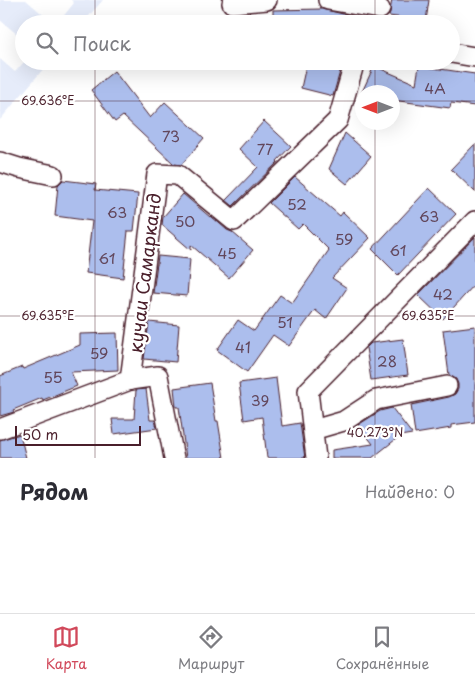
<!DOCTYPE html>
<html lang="ru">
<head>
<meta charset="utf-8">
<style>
	body { margin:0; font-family:"Playpen Sans",sans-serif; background:#f7f7f7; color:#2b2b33 }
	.compass { position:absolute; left:355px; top:85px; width:45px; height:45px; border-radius:50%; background:#fff; box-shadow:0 5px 20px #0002; rotate:270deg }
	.scale { position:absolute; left:15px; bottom:12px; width:126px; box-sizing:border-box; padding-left:5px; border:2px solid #4a1f2b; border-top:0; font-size:14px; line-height:18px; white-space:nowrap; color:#4a1f2b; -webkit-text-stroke:4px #fff; paint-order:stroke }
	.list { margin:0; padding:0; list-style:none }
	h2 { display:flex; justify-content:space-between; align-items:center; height:65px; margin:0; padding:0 20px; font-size:21px }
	h2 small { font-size:16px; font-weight:400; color:#7c7c81 }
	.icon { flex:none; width:28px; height:28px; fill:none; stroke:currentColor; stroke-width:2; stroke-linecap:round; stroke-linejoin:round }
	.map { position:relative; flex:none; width:475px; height:458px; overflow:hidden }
	.search { position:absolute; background:#fff; box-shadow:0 5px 20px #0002; left:15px; right:15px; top:15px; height:55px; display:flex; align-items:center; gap:12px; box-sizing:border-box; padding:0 18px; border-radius:28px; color:#7c7c81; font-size:19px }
	.sheet { height:155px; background:#fff }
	nav { display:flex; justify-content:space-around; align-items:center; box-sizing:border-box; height:70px; border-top:1px solid #e1e1e2; background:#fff; font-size:14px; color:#7c7c81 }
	nav a { display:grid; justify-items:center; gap:2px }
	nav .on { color:#d1495b }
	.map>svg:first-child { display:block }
</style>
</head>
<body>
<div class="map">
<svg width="475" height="458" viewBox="0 0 475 458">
	<rect width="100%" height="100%" fill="#fff"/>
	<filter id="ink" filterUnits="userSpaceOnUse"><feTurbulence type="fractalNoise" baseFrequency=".02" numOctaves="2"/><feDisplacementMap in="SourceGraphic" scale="10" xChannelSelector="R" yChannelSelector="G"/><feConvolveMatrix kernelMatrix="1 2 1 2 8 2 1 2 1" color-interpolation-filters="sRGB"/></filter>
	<g filter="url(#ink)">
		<g fill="#e6ecfa">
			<polygon points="0,0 26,0 54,24 24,24 24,40 0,20"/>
			<polygon points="71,0 103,0 82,24 57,24 74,3"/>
			<polygon points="0,59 15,72 25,61 50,61 0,120"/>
		</g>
		<g fill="#acbeed" stroke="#4a1f2b">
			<polygon points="392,0 429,0 426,21 389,16"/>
			<polygon points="322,9 364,19 364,24 273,24 273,10"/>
			<polygon points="307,61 343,61 333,96 301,88"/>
			<polygon points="374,66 416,84 419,66 475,74 475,106 451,103 450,108 392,100 392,92 362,92"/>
			<polygon points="114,71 150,118 165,102 204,138 181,165 174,164 123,116 115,122 91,90"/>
			<polygon points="264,121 291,146 277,161 278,162 233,206 226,200 258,167 239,149"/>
			<polygon points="345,133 371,156 347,184 329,169"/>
			<polygon points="475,144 475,192 451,169"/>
			<polygon points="295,177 340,216 343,212 370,238 332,278 347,288 326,319 315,310 289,346 273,335 247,372 217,350 238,320 254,331 280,295 292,303 329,250 303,224 298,229 269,203"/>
			<polygon points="63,180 96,184 95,190 138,194 134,231 128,231 123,278 86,273 92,221 55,216 58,185"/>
			<polygon points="429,188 456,214 398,275 372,249"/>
			<polygon points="183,194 210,217 211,216 227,230 232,232 253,250 229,278 191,245 191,250 162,225 163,217"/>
			<polygon points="475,237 475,284 443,319 418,295"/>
			<polygon points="158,256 190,259 187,296 153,293"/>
			<polygon points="149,322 179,325 176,362 144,359"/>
			<polygon points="475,326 475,422 451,425 451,428 415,434 411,405 449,397 455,394 458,389 458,384 456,379 449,375 443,330"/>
			<polygon points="117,333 118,370 71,372 77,386 43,400 42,398 13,410 14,412 0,416 0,376 22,367 23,369 80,345 80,334"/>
			<polygon points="403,339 408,375 371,380 366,348 371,343"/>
			<polygon points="276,378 282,426 300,423 305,458 267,458 262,417 244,420 239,383"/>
			<polygon points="210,383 216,421 218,421 224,458 186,458 179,407 176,407 174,388"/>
			<polygon points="146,389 150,420 155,420 157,428 114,434 112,419 134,419 136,390"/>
			<polygon points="392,408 412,434 400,436 372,458 332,458 332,450 373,444 358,425 380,411"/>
			<polygon points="20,434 26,458 0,458 0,440"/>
		</g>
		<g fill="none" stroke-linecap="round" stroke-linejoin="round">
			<defs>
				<g id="minor">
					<polyline points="328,0 380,9"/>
					<polyline points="232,3 267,0"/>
					<polyline points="451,53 475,57"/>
					<polyline points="0,162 19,168 53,175"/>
					<polyline points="130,380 158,376 174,458"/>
					<polyline points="0,429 130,380 157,174 178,175 234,221 338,120 355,61"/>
					<polyline points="313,430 344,421 376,400 447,386"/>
					<polyline points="316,458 308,391 475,221"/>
				</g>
			</defs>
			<use href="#minor" stroke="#4a1f2b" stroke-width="22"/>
			<use href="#minor" stroke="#fff" stroke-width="19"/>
		</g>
	</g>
	<path fill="none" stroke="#4a1f2b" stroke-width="1" stroke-opacity="0.45" d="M95 0V24M375 0V24M95 61V458M375 61V92M0 101H362M392 101H475M375 122V458M0 316H475"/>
	<g text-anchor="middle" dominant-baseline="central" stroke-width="4.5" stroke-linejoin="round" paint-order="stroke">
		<g font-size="15" fill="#62475c">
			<text x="435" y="87">4А</text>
			<text x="171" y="135">73</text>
			<text x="265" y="148">77</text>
			<text x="297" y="203">52</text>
			<text x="117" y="211">63</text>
			<text x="429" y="215">63</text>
			<text x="185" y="220">50</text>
			<text x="344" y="238">59</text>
			<text x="398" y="249">61</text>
			<text x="227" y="252">45</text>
			<text x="107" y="257">61</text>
			<text x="443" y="293">42</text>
			<text x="285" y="321">51</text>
			<text x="243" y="346">41</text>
			<text x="99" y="352">59</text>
			<text x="387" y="360">28</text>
			<text x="53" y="376">55</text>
			<text x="260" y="399">39</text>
		</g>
		<g font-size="18" fill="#4a1f2b" stroke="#fff">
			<text transform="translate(144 273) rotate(-83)">кучаи Самарканд</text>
		</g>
	</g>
	<g font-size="12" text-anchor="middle" fill="#4a1f2b" stroke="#fff" stroke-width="4.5" stroke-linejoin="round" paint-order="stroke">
		<text x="48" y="105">69.636°E</text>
		<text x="428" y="320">69.635°E</text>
		<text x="48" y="320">69.635°E</text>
		<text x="375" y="437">40.273°N</text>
	</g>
</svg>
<svg class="compass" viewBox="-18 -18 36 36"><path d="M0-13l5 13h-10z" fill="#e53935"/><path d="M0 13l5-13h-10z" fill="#7c7c81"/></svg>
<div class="scale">50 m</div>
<div class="search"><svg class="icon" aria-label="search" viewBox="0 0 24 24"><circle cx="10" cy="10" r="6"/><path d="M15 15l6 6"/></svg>Поиск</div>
</div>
<section class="sheet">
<h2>Рядом<small>Найдено: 0</small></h2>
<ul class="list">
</ul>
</section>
<nav>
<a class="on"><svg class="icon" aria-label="map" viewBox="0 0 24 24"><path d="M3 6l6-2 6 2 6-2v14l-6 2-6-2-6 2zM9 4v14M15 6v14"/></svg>Карта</a>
<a><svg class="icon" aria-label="directions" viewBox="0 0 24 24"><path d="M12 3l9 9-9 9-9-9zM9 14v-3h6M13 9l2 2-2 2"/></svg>Маршрут</a>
<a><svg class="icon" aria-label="saved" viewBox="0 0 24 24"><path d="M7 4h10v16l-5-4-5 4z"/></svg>Сохранённые</a>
</nav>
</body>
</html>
